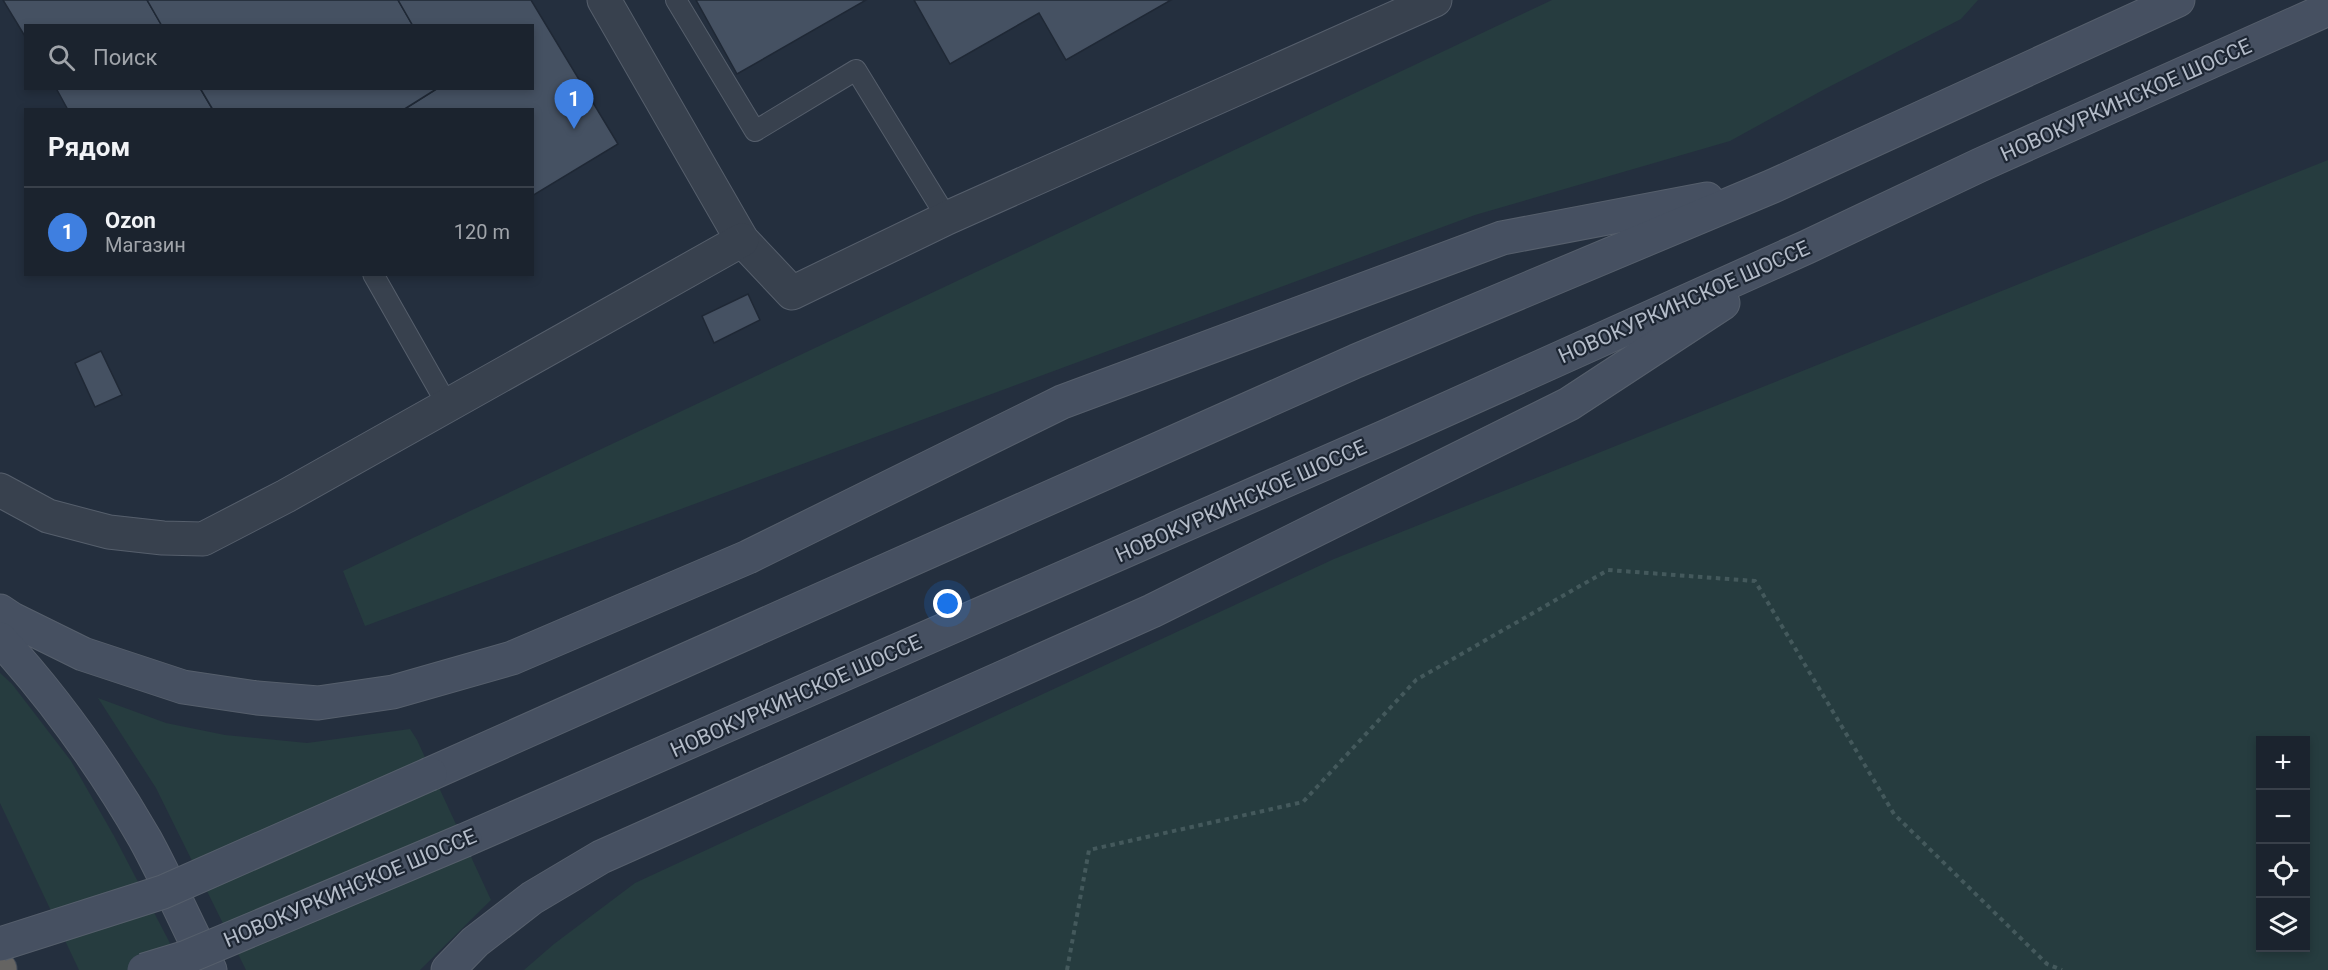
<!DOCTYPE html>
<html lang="ru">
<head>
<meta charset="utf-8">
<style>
	body { margin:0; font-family:Roboto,sans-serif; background:#242b36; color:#f1f3f6 }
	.controls { position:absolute; right:18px; bottom:18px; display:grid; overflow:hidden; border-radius:0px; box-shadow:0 3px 9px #0003 }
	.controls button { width:54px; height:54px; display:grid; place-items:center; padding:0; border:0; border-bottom:2px solid #39404a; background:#1b232e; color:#f1f3f6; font:30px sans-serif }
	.you { position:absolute; left:948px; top:604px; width:21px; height:21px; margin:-15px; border:4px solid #fff; border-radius:50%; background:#1a73e8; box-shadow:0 0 0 9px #1a73e833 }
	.badge { display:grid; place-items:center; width:39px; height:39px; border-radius:50%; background:#8ab4f8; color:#fff; font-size:20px; font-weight:700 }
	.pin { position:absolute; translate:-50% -50px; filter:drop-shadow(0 2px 3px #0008) }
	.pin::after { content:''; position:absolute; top:32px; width:21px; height:18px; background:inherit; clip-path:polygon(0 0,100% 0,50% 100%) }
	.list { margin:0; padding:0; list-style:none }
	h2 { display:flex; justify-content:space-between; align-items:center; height:78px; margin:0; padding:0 24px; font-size:26px }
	h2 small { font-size:20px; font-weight:400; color:#a0a4aa }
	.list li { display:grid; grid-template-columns:39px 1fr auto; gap:18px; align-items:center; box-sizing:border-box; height:90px; padding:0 24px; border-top:2px solid #39404a }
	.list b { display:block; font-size:22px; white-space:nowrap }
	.list p { margin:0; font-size:20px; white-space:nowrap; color:#a0a4aa }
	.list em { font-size:20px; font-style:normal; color:#a0a4aa }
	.icon { flex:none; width:33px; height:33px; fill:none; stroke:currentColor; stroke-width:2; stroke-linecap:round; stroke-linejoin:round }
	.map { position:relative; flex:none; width:2328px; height:970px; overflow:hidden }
	.search { position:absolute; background:#1b232e; box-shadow:0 3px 9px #0003; left:24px; top:24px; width:510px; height:66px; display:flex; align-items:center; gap:15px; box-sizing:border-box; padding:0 21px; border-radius:0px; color:#a0a4aa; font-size:22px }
	.panel { position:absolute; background:#1b232e; box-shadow:0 3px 9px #0003; left:24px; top:108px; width:510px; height:168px; border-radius:0px }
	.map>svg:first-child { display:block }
</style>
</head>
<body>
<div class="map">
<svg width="2328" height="970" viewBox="0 0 2328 970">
	<rect width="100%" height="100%" fill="#242f3e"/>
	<g fill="#263c3f" fill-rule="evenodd">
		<polygon points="1552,0 1978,0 1961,19 1823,90 1730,141 1475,215 365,626 343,571"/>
		<path d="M2328 160V970H524L554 944 635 883 1334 559ZM2306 740V948H2260V740Z"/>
		<polygon points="0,673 12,684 71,761 114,836 184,970 79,970 0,803"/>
		<polygon points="98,698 166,723 225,735 307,743 410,729 417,740 491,900 420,970 246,970 156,788"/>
	</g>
	<g fill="#455162" stroke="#1f2835" stroke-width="1.5">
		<polygon points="3,0 147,0 162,26 26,26 26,38"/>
		<polygon points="147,0 398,0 413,26 162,26"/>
		<polygon points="398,0 531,0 618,144 532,196 532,110 403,110 438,88 532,88 532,26 413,26"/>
		<polygon points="696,0 866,0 737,74"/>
		<polygon points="914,0 1171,0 1066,60 1039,13 950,64"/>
		<polygon points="56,88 200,88 213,110 68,110"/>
		<polygon points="200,88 438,88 403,110 213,110"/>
		<polygon points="748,294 760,320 714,343 702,316"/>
		<polygon points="101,351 122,395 95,407 75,363"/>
	</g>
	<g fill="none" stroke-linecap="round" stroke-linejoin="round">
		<defs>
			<g id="service">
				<polyline points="676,0 755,131 856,70 947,218"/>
				<polyline points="373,274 448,406"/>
			</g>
			<g id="minor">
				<polyline points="604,0 742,240 792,293 947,218 1435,0"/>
				<polyline points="0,490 48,516 109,532 163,538 203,539 286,496 742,240"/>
			</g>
			<g id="secondary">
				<polyline points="0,611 12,619 83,654 183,687 257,698 318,703 393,692 512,658 748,557 1062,402 1502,238 1707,199"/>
				<path d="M0 639C55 699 104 768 145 839 168 881 188 927 210 970"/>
				<polyline points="430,774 1356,361 1773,186 2178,0"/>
				<polyline points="465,840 1387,436 1807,247 1980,165 2328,9"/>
				<polyline points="448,970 475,942 532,898 601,857 1152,611 1569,404 1723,303"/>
			</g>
			<polyline id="trunk" points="0,969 0,970"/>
		</defs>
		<use href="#service" stroke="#565f6c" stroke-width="22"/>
		<use href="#minor" stroke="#565f6c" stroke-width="35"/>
		<use href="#secondary" stroke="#565f6c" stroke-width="35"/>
		<use href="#trunk" stroke="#434c59" stroke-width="35"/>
		<polyline stroke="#44595c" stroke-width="4" stroke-dasharray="4.5 4.5" stroke-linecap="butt" points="1067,970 1089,850 1303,802 1416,680 1608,570 1755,581 1894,814 2047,964 2062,970"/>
		<use href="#service" stroke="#38414e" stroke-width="20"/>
		<use href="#minor" stroke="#38414e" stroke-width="33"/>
		<use href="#secondary" stroke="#465061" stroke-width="33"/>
		<use href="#trunk" stroke="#656462" stroke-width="33"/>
		<defs>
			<g id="secondary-bridge">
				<polyline points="0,944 163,892 430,774"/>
				<polyline points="144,970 187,957 465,840"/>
			</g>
		</defs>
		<use href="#secondary-bridge" stroke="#565f6c" stroke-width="35" stroke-linecap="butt"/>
		<use href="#secondary-bridge" stroke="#465061" stroke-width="33"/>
	</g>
	<g text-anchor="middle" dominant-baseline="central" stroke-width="4.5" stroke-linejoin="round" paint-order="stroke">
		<g font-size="21" fill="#b4bcc9" stroke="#1d2633">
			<text transform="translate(2126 100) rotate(-24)">НОВОКУРКИНСКОЕ ШОССЕ</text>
			<text transform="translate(1684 302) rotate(-24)">НОВОКУРКИНСКОЕ ШОССЕ</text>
			<text transform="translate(1241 501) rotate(-24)">НОВОКУРКИНСКОЕ ШОССЕ</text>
			<text transform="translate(796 696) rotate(-24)">НОВОКУРКИНСКОЕ ШОССЕ</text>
			<text transform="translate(350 888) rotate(-23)">НОВОКУРКИНСКОЕ ШОССЕ</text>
		</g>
	</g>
</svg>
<div class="controls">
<button>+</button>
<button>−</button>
<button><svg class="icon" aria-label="locate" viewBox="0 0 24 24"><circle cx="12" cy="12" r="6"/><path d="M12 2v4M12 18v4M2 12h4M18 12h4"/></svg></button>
<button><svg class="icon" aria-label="layers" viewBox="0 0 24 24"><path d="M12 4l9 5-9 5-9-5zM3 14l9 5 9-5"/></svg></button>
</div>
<div class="you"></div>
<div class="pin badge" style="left:574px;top:129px;background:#3f7fe0">1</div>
<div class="search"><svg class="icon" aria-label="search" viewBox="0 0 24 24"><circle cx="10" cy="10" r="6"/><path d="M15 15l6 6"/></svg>Поиск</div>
<section class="panel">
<h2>Рядом<small></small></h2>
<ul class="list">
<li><span class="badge" style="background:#3f7fe0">1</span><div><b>Ozon</b><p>Магазин</p></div><em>120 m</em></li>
</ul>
</section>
</div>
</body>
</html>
